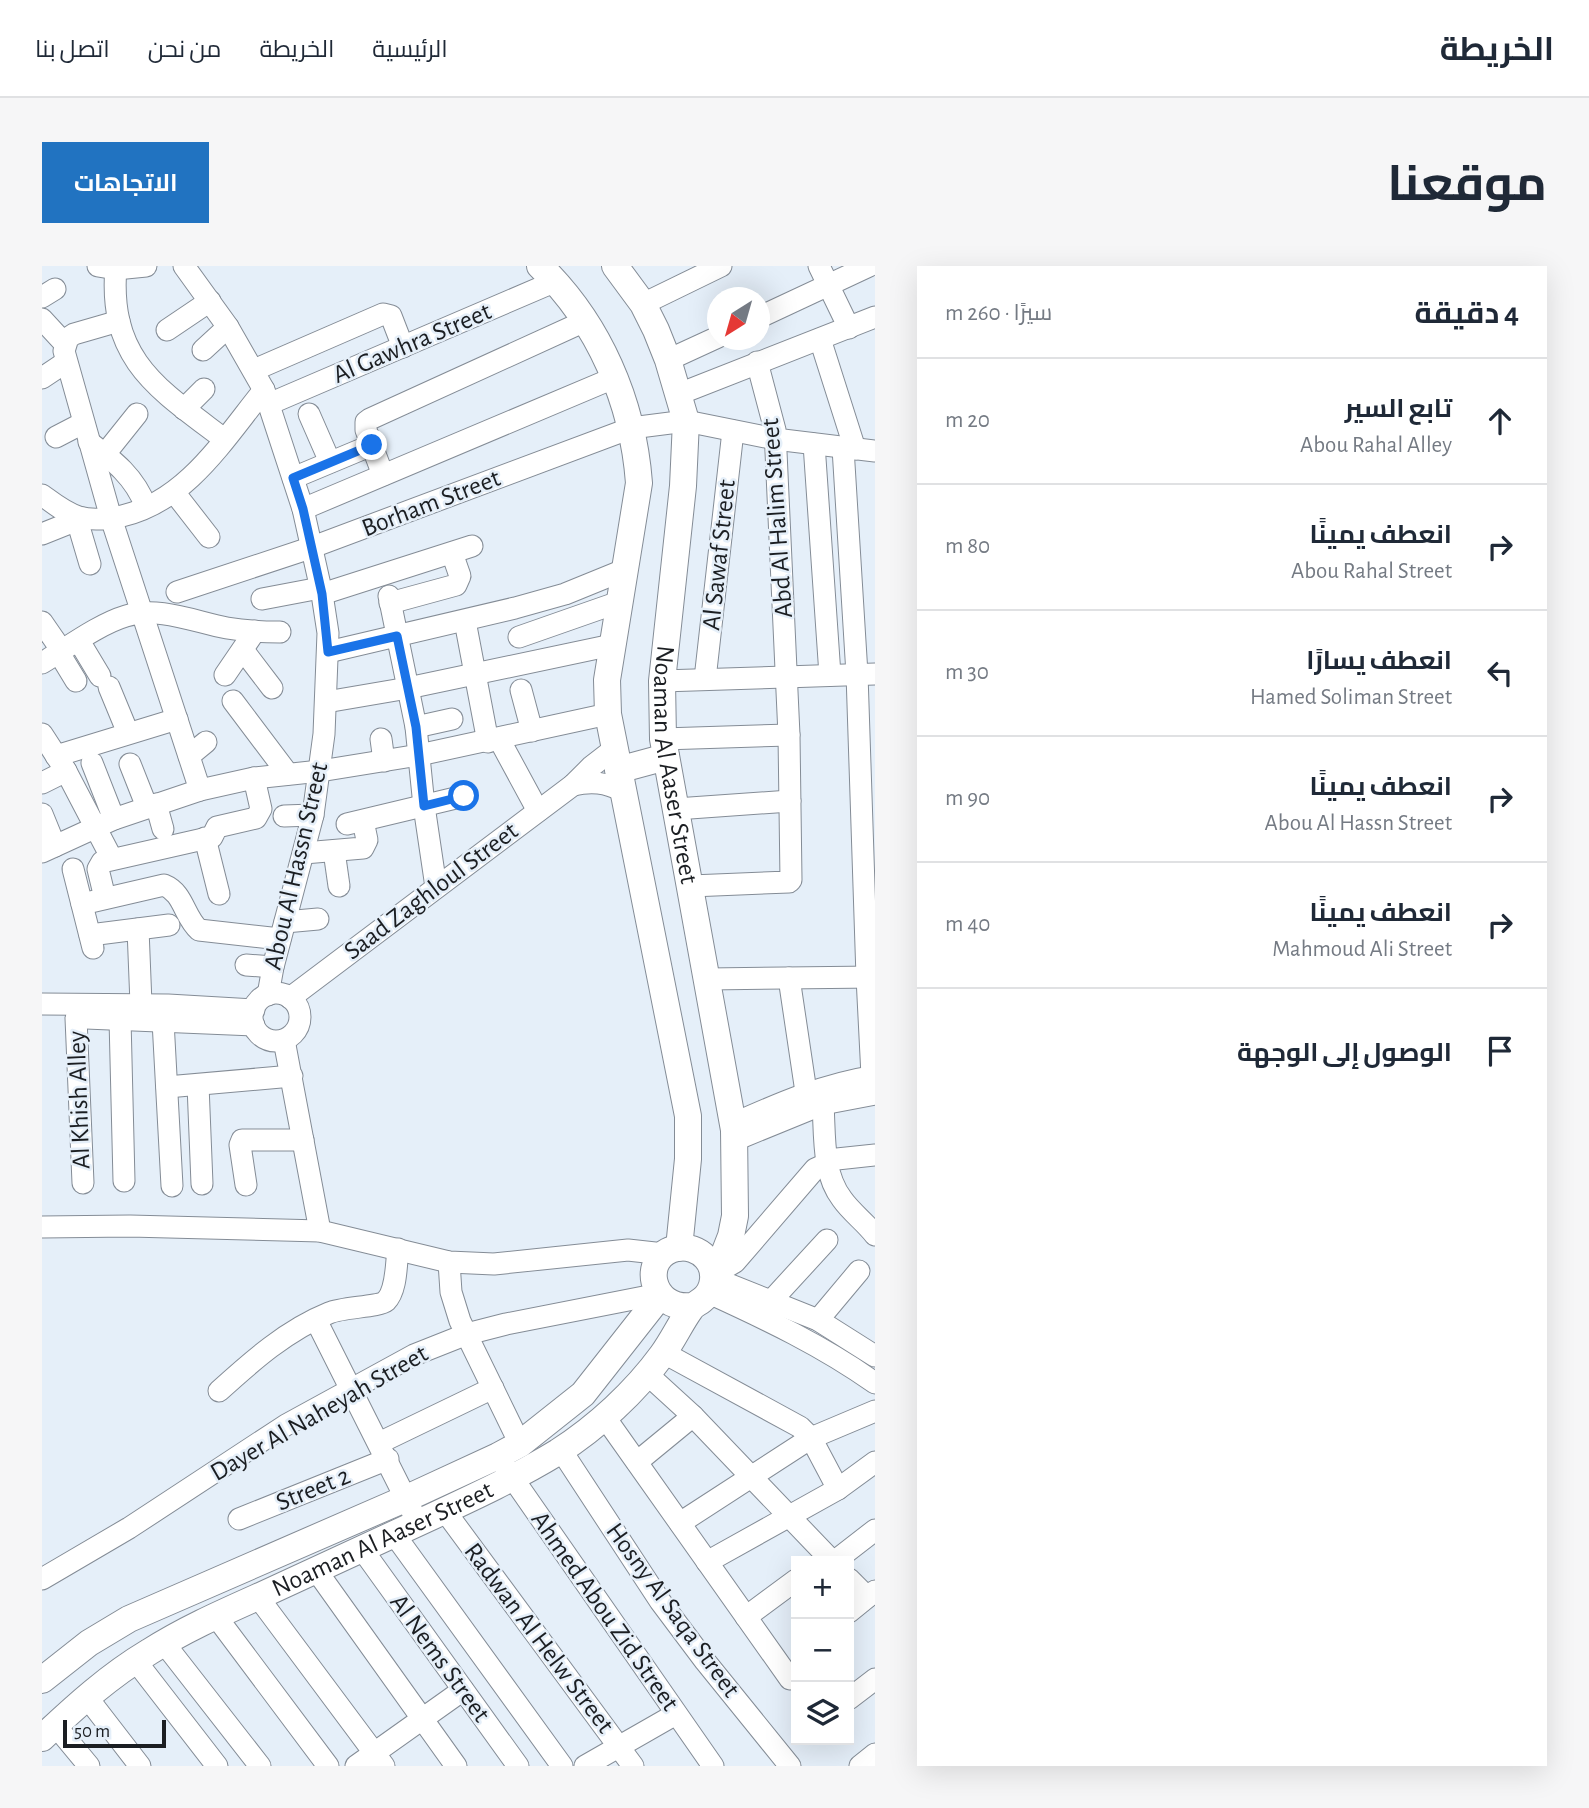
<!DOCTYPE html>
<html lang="ar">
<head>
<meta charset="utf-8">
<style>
	body { margin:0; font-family:"Alegreya Sans",Cairo,sans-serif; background:#f6f6f7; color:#1f2937; direction:rtl }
	.controls { position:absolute; right:21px; bottom:21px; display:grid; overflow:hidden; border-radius:0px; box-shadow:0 7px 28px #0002 }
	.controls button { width:63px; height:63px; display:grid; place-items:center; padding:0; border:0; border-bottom:2px solid #e0e1e3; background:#fff; color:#1f2937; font:35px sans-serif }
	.compass { position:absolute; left:665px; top:21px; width:63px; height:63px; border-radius:50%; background:#fff; box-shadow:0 7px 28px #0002; rotate:217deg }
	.scale { position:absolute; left:21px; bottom:18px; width:103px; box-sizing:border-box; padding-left:7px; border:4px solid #1b1e22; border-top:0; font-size:19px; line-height:24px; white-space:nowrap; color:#1b1e22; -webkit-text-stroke:5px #e5eff9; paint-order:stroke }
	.stop { position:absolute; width:21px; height:21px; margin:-16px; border:5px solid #1a73e8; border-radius:50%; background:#fff }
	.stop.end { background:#1a73e8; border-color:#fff; box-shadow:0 2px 7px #0008 }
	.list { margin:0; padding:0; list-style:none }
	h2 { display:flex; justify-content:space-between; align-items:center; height:91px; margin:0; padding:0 28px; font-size:30px }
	h2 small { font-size:23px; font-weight:400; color:#747a83 }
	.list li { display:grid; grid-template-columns:46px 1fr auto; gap:21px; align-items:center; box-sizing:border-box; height:126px; padding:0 28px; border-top:2px solid #e0e1e3 }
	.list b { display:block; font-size:26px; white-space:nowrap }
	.list p { margin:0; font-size:23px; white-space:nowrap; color:#747a83 }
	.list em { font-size:23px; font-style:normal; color:#747a83 }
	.icon { flex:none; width:38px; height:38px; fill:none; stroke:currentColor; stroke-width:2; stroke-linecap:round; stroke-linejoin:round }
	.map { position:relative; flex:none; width:833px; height:1500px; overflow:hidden; direction:ltr; border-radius:0px }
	header { display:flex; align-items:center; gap:42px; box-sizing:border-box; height:98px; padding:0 35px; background:#fff; border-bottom:2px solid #e0e1e3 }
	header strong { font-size:33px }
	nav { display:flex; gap:38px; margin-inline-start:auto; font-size:24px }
	.intro { display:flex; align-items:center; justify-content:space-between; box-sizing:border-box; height:168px; padding:0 42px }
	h1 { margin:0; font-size:49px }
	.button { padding:18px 32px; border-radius:0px; background:#2173c1; color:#fff; font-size:24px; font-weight:700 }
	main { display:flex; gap:42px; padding:0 42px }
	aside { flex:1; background:#fff; border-radius:0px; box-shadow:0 7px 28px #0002 }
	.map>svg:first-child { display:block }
</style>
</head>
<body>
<header>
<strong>الخريطة</strong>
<nav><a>الرئيسية</a><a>الخريطة</a><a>من نحن</a><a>اتصل بنا</a></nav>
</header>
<div class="intro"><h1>موقعنا</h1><a class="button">الاتجاهات</a></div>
<main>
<aside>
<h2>4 دقيقة<small>سيرًا · 260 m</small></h2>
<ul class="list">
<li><svg class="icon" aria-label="ahead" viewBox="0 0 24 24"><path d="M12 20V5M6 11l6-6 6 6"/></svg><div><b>تابع السير</b><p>Abou Rahal Alley</p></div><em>20 m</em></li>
<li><svg class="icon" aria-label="right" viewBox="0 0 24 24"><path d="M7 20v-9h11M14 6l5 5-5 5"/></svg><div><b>انعطف يمينًا</b><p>Abou Rahal Street</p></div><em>80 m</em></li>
<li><svg class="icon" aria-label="left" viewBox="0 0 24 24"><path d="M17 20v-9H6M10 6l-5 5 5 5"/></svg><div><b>انعطف يسارًا</b><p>Hamed Soliman Street</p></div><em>30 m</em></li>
<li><svg class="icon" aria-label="right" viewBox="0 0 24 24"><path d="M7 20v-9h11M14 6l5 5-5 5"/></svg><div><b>انعطف يمينًا</b><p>Abou Al Hassn Street</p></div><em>90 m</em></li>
<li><svg class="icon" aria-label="right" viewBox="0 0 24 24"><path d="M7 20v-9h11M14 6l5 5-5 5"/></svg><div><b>انعطف يمينًا</b><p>Mahmoud Ali Street</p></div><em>40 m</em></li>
<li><svg class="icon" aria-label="arrive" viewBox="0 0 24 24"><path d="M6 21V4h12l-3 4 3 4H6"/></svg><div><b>الوصول إلى الوجهة</b></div></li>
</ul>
</aside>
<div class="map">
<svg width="833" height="1500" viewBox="0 0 833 1500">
	<rect width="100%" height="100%" fill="#e5eff9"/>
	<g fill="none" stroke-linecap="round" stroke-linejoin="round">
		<defs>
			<g id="minor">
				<polyline points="56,0 74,3 104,0"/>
				<path d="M74 0C66 94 115 122 182 173"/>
				<polyline points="142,0 186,61 222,124 261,243 280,328 286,367 282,468 271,549 231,701 226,729"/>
				<polyline points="777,0 807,62"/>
				<polyline points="0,31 13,23"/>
				<polyline points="601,38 679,0"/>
				<polyline points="718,51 827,0"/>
				<polyline points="0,53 23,78"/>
				<polyline points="77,55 32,68 26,72 22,85 69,252 158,524"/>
				<polyline points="125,64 168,35"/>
				<polyline points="778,73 813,183"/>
				<polyline points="161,84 186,61"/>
				<polyline points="626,94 676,71"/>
				<polyline points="212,104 341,48 349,50 361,81"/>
				<polyline points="0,112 24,96"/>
				<polyline points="637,128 833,51"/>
				<polyline points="227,138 514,15"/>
				<polyline points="142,143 162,123"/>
				<polyline points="267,148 288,196"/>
				<polyline points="14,171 41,157"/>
				<path d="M47 176C72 195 93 211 104 241"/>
				<polyline points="772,178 788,409"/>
				<polyline points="801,182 815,408 825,711 830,810"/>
				<polyline points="63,188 95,148"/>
				<polyline points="341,209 324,164 324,156 328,153 543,55"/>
				<polyline points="251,212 330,179"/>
				<polyline points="132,226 167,271"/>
				<path d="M0 229C11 237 23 247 37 251 51 255 66 253 80 250 145 235 182 173 222 124"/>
				<polyline points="261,243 574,111"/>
				<polyline points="35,254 48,298"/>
				<polyline points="0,268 40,252"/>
				<polyline points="135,326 268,282 589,162 644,155 733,173 833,185"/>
				<polyline points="280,328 430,280"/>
				<polyline points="347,330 374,461 382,540 394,621"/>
				<polyline points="220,333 278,322"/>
				<polyline points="348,337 414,319 418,310 410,287"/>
				<polyline points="423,355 446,476"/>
				<polyline points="0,356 20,385"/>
				<polyline points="477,371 577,336"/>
				<polyline points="37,375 58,410"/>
				<polyline points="201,384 230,422"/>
				<polyline points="286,386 473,342 523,328 582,304"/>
				<polyline points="17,387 34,415"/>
				<path d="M0 397C25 382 57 358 84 350 117 340 153 356 185 362 202 365 220 366 238 366"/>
				<polyline points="183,409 213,365"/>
				<polyline points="663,413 691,165"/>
				<polyline points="620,415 833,408"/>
				<polyline points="67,421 86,467"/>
				<polyline points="479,424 490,465"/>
				<polyline points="191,435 246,508"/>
				<polyline points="284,436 366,422 570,379"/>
				<polyline points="374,461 410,453"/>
				<polyline points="0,468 24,505 70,593"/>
				<polyline points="339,473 342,495"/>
				<polyline points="457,473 496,545"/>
				<polyline points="621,473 747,469"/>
				<polyline points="14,490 135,453"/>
				<polyline points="147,490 164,476"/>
				<polyline points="50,497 72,553"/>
				<polyline points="88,498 105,541"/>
				<polyline points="0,517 24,505"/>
				<path d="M531 519C549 515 564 516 580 525"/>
				<polyline points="114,538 121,563"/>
				<polyline points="634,543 748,535"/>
				<polyline points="0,548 13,580"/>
				<polyline points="242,550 271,549"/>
				<polyline points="305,558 422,530"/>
				<polyline points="163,572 177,628"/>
				<polyline points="292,585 297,620"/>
				<polyline points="0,586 72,553 158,524 212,512 278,505 377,489 566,448"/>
				<polyline points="262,587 321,582 325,574 321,555"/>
				<polyline points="31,603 51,682"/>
				<polyline points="649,620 747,616 749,614 747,469 733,164 715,96"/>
				<polyline points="63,632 56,603 60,596 170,571 175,561 214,552 219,543 212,512"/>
				<path d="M40 638 122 619C142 627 142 651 157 664L238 673"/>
				<polyline points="243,656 276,653"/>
				<polyline points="96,663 99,738"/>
				<polyline points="48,669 127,659"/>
				<polyline points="204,699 231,701"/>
				<polyline points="747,712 764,826"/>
				<polyline points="666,713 833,711"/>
				<circle cx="234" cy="751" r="24"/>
				<polyline points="248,732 531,519 550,500 572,483"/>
				<polyline points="0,738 126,739 212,744"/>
				<polyline points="34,752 41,917"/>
				<polyline points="44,752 212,759"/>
				<polyline points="78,753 82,915"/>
				<polyline points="121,755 130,920"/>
				<polyline points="242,774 278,965"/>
				<polyline points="156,819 160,918"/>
				<polyline points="125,821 250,810"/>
				<path d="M781 838C783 869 780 907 800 933 809 946 823 956 833 969"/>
				<path d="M691 858C738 837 782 818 833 810"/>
				<polyline points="693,874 781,838 833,828"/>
				<polyline points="204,919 198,879 200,874 261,874"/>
				<polyline points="0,961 88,960 278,965 407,996 452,998 586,984 622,988"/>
				<polyline points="407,996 409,1026 418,1055 478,1178"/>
				<polyline points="671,1009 693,996 773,903 795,893 833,889"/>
				<polyline points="671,1012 776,1054 833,1090"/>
				<path d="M667 1027C724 1053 781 1080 833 1117"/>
				<polyline points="729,1035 785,974"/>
				<polyline points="274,1054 376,1257"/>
				<polyline points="776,1054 817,1005"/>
				<polyline points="622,1087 758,1161 769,1172 796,1223"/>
				<polyline points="605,1108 651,1150 790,1295"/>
				<path d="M177 1125C210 1095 245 1064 287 1047 301 1041 337 1041 344 1035 355 1024 354 998 356 983"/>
				<polyline points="562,1150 748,1413"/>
				<polyline points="337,1177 451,1122"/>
				<polyline points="519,1184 618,1335 663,1395 748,1500"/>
				<polyline points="595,1196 651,1150"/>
				<polyline points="463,1201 671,1500"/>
				<polyline points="403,1245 591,1500"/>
				<polyline points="197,1253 346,1193"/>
				<polyline points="638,1257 769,1172 833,1145"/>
				<polyline points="352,1268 520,1500"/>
				<polyline points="320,1283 476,1500"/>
				<polyline points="793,1295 833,1264"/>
				<polyline points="665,1296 796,1223 833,1196"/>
				<polyline points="274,1304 414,1500"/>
				<polyline points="0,1313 87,1262 244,1159 372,1089 425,1068 464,1058 617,1028"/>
				<polyline points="807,1313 825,1331"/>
				<polyline points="216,1331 342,1500"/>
				<polyline points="807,1346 833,1325"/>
				<polyline points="173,1349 286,1500"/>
				<polyline points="704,1351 754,1314"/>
				<polyline points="122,1377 218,1500"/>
				<polyline points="93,1394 175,1500"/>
				<polyline points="44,1430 98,1500"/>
				<polyline points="807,1433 833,1413"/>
				<polyline points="13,1459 47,1500"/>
				<polyline points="314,1500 421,1424"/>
				<polyline points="543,1500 634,1448"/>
				<polyline points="818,1500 833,1488"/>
			</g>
			<g id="major">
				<path d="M498 0C557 57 591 136 597 217L565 414 566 448 646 850V893L637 982"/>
				<path id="s1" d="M573 0 601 38 614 64 626 94 644 155 641 220 620 415 621 473 692 864 693 950 689 970 682 988 671 1005"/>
				<polyline points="576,504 624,491"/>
				<polyline points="0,1414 47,1377 87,1353 365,1232 456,1190 478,1178 541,1128 618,1030"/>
				<path id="s2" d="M0 1472C34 1440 67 1410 107 1386 143 1363 182 1346 220 1329 277 1303 333 1277 389 1251 432 1231 475 1211 516 1186 555 1161 593 1126 620 1089 631 1074 638 1058 648 1044 651 1039 655 1038 660 1034 673 1024 675 1004 664 992 657 984 645 980 635 982 597 990 608 1045 650 1040"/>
			</g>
		</defs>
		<use href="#minor" stroke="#848c96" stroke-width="23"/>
		<use href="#major" stroke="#848c96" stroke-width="28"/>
		<use href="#minor" stroke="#fff" stroke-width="21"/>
		<use href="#major" stroke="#fff" stroke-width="26"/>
	</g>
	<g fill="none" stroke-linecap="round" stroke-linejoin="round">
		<polyline stroke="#1a73e8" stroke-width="9" points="330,179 251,212 261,243 280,328 286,386 355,370 374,461 382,540 422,530"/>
	</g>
	<g text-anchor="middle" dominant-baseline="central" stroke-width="5" stroke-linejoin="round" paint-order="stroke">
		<g font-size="26" fill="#1b1e22" stroke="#e5eff9">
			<text transform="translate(370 77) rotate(-23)">Al Gawhra Street</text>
			<text transform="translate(389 237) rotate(-21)">Borham Street</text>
			<text transform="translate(735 252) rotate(-94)">Abd Al Halim Street</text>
			<text transform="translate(677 289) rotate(-84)">Al Sawaf Street</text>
			<text stroke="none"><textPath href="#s1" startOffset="518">Noaman Al Aaser Street</textPath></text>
			<text transform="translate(254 600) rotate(-77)">Abou Al Hassn Street</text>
			<text transform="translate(389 625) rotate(-37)">Saad Zaghloul Street</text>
			<text transform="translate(37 834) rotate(-92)">Al Khish Alley</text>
			<text transform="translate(277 1147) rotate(-30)">Dayer Al Naheyah Street</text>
			<text transform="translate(271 1223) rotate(-22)">Street 2</text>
			<text stroke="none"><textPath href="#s2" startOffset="397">Noaman Al Aaser Street</textPath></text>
			<text transform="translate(631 1344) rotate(54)">Hosny Al Saqa Street</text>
			<text transform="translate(563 1345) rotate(55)">Ahmed Abou Zid Street</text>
			<text transform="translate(497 1372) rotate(53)">Radwan Al Helw Street</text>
			<text transform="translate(398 1392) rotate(54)">Al Nems Street</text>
		</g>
	</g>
</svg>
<div class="controls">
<button>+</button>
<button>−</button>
<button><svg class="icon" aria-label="layers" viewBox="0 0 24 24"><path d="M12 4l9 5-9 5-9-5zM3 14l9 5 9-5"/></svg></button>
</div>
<svg class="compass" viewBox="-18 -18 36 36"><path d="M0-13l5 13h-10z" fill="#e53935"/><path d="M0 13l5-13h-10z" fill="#747a83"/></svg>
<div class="scale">50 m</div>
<div class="stop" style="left:422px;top:530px"></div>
<div class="stop end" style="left:330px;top:179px"></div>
</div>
</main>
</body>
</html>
